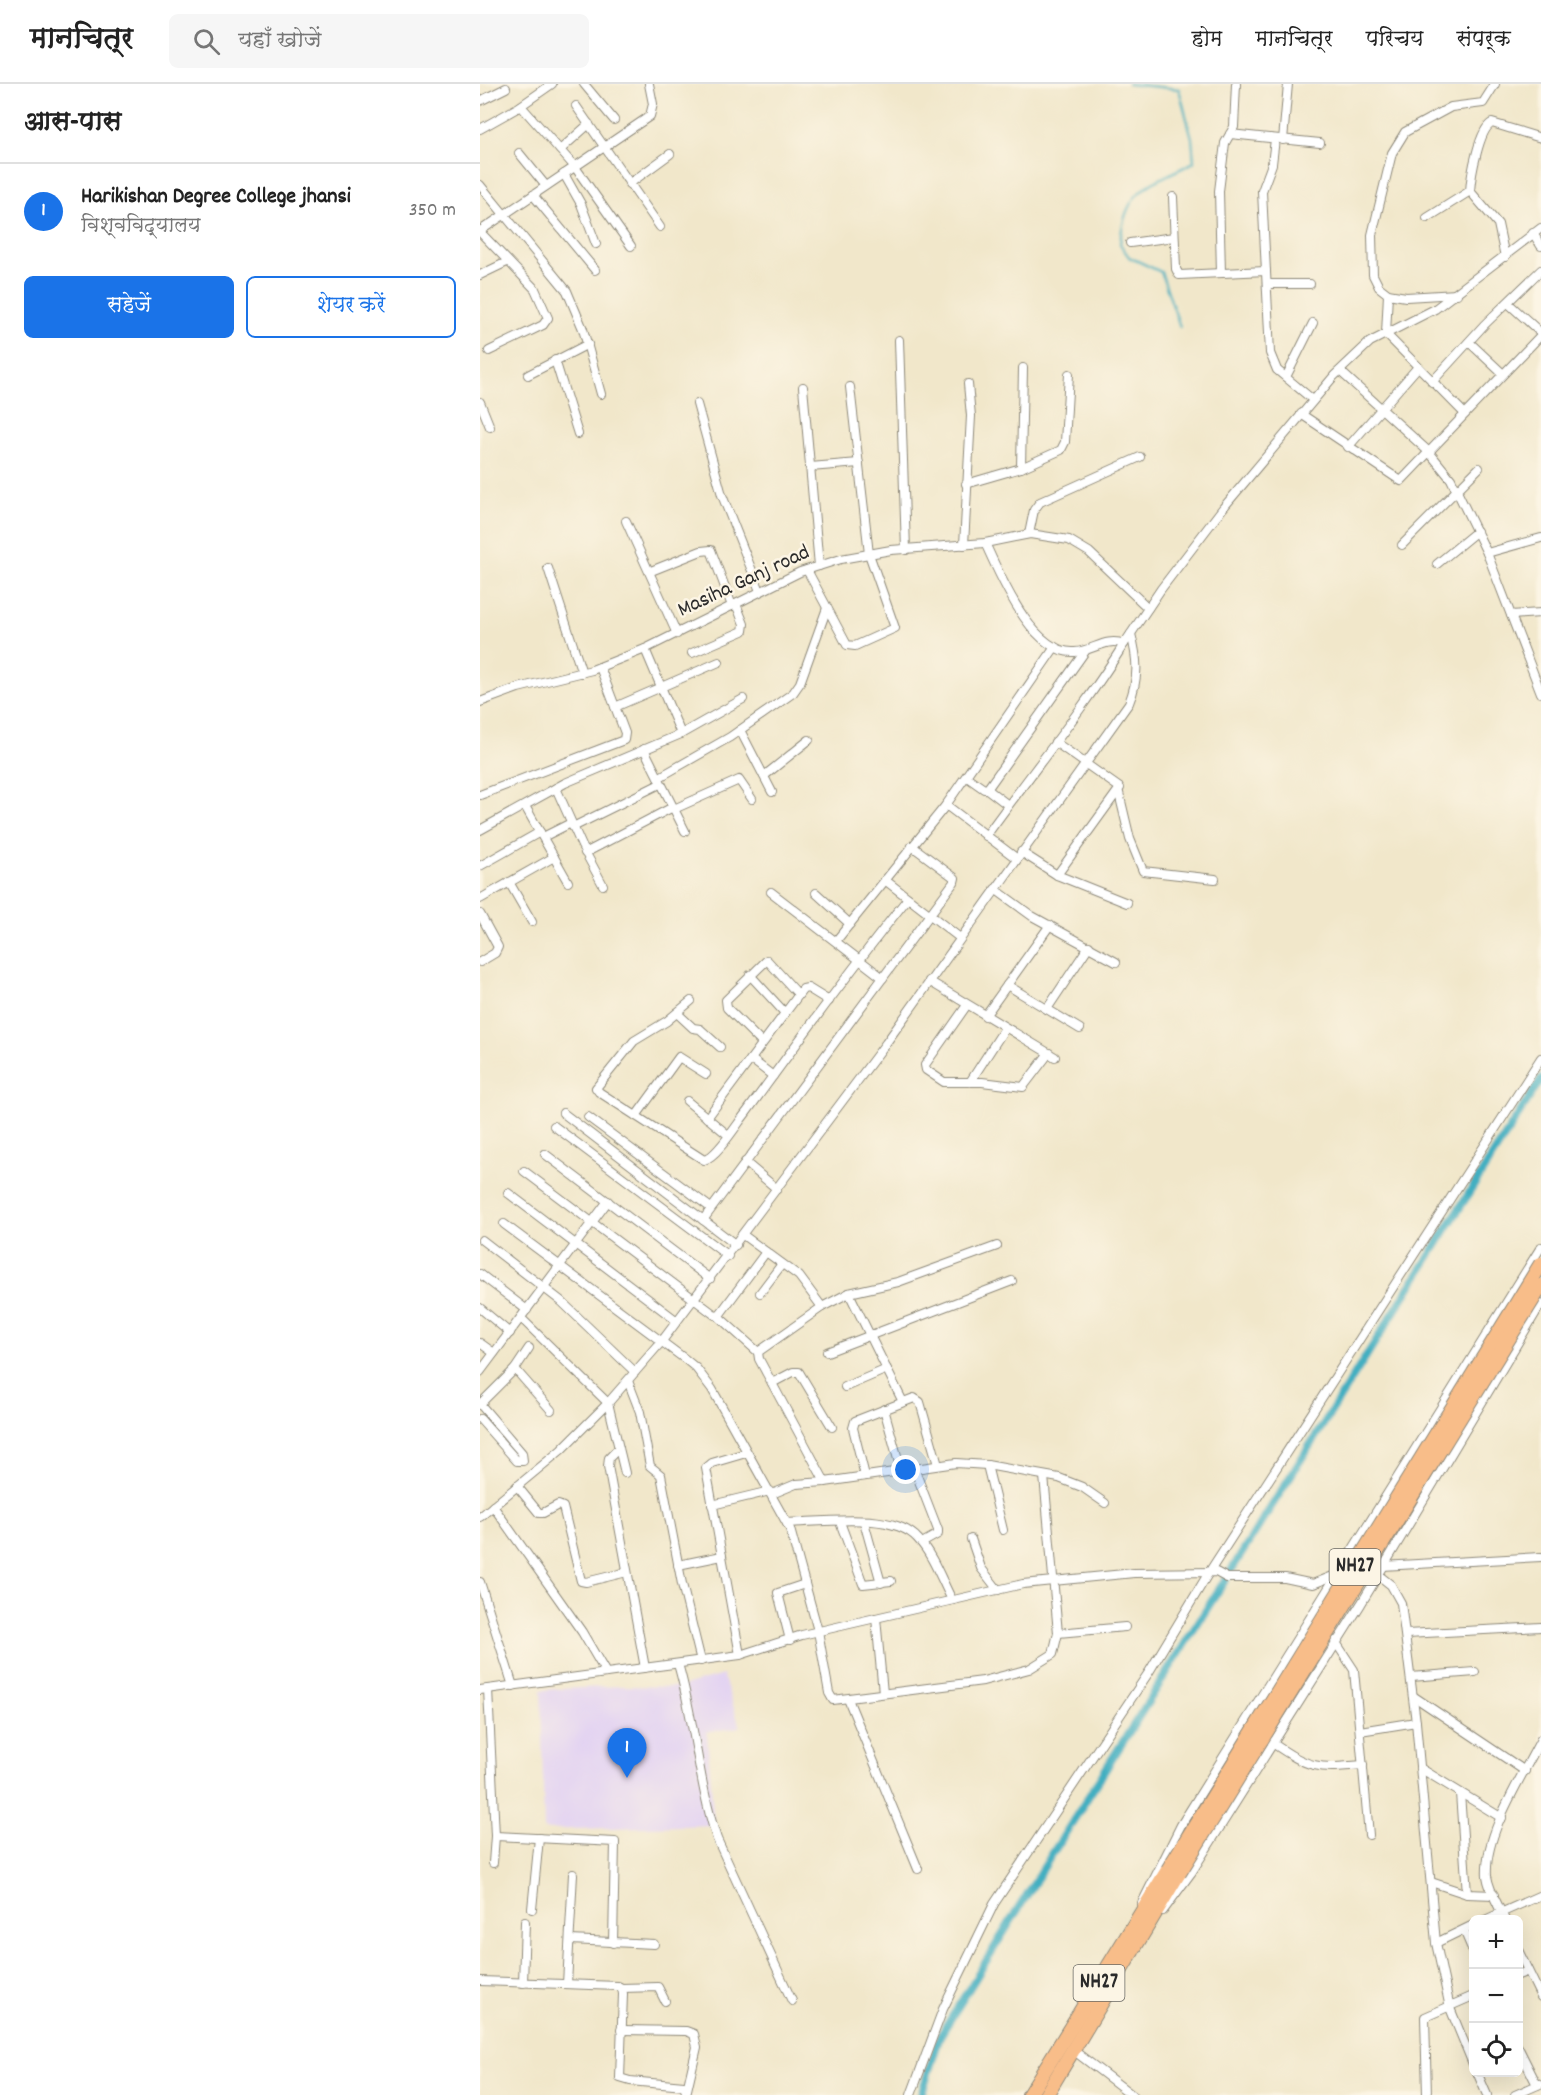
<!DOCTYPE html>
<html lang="hi">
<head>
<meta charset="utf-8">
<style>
	body { margin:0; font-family:Dekko,"Playpen Sans Deva",sans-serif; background:#f6f6f6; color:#222 }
	.controls { position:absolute; right:18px; bottom:18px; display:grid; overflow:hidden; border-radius:9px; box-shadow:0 6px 24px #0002 }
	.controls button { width:54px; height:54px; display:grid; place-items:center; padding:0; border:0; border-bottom:2px solid #e0e0e0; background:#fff; color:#222; font:30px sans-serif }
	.you { position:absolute; left:426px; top:1386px; width:21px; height:21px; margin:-15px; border:4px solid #fff; border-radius:50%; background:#1a73e8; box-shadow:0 0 0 9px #1a73e833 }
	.badge { display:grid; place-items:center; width:39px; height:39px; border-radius:50%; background:#1a73e8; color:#fff; font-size:20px; font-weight:700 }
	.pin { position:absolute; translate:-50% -50px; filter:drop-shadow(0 2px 3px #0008) }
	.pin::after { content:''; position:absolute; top:32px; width:21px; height:18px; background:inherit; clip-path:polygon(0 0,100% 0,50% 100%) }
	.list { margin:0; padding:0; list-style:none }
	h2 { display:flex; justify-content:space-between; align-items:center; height:78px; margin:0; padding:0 24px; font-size:26px }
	h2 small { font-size:20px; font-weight:400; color:#767676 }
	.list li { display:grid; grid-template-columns:39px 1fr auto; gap:18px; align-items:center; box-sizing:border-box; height:96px; padding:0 24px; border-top:2px solid #e0e0e0 }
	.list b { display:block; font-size:22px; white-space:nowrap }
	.list p { margin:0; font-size:20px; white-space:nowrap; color:#767676 }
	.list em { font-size:20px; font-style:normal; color:#767676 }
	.actions { display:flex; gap:12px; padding:18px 24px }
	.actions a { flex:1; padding:14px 0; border:2px solid #1a73e8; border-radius:9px; text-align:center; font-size:21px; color:#1a73e8 }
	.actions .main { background:#1a73e8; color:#fff }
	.icon { flex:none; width:33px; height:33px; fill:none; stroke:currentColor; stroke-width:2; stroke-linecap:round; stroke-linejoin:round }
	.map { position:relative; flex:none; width:1061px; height:2011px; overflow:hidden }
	header { display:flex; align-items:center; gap:36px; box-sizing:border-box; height:84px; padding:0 30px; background:#fff; border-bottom:2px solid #e0e0e0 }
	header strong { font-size:28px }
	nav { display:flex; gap:33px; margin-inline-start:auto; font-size:21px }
	.search { width:420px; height:54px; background:#f6f6f6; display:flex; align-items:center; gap:15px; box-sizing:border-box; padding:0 21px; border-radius:9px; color:#767676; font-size:22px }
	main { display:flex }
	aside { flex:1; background:#fff }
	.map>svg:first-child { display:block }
</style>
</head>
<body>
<header>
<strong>मानचित्र</strong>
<div class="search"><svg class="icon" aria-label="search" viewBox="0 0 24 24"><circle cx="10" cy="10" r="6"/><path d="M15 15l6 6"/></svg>यहाँ खोजें</div>
<nav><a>होम</a><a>मानचित्र</a><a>परिचय</a><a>संपर्क</a></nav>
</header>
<main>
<aside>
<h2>आस-पास<small></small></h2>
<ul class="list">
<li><span class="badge">1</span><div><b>Harikishan Degree College jhansi</b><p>विश्वविद्यालय</p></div><em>350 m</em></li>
</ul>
<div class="actions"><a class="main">सहेजें</a><a>शेयर करें</a></div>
</aside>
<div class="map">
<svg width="1061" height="2011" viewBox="0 0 1061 2011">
	<rect width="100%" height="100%" fill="#fcf5e5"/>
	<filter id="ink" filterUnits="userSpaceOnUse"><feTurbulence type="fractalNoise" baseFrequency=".0167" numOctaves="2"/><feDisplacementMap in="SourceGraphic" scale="12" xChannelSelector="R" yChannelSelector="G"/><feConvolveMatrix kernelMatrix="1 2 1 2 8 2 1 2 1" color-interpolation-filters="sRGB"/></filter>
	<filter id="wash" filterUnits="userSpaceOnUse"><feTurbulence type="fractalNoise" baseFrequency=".008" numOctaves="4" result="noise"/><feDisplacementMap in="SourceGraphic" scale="24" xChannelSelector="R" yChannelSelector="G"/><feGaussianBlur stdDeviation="1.35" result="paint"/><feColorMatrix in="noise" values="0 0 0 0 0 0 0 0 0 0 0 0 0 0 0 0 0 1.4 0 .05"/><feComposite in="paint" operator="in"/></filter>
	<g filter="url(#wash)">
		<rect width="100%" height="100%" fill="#f1e7ca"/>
		<polygon fill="#e3d3f2" points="243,1591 260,1643 227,1648 234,1741 64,1746 61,1606 141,1602 200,1603"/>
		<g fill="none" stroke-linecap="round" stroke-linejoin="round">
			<path stroke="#43afc1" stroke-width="2" d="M648 0 699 5 712 54 714 78C669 102 645 102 640 160L649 173 681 188 700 243"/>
			<polyline stroke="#43afc1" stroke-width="8" points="441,2011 460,1952 569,1775 1061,995"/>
		</g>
	</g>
	<g filter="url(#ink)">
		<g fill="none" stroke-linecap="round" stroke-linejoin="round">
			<defs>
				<g id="street">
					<polyline points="104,0 134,36"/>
					<polyline points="0,17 26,4"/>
					<polyline points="41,22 95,83 151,162"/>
					<polyline points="96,22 180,143"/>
					<polyline points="0,45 39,23 72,0"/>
					<polyline points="750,50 840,59"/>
					<polyline points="795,55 792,80 782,107 790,269 797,286 833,316"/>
					<polyline points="803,56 808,0"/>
					<polyline points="80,66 109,40"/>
					<polyline points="39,69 66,102"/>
					<polyline points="84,90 101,120 116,160"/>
					<polyline points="149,100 190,70"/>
					<polyline points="0,101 87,207 103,245 121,310"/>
					<polyline points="53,111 115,186"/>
					<polyline points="693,113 696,185 699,191 786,187"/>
					<polyline points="947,134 990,107"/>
					<polyline points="0,147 170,32 173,20 169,0"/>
					<polyline points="0,148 55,205 68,234 63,241 9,267"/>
					<polyline points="1053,149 1061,162"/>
					<polyline points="650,159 694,153"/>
					<path d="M1025 173 1018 140 990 107C991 92 999 45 1012 39L1061 54"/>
					<polyline points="741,189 739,107 745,59 754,43 756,0"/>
					<polyline points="0,191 27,178"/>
					<polyline points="787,200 830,200"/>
					<polyline points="908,210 906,250 985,330"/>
					<polyline points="977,210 926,213 908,210 899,203 893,191 892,151 912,69 925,48 971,23 1003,19 1015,0"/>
					<polyline points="1028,219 1061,249"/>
					<polyline points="419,256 426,466"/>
					<polyline points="989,258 1023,290"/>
					<polyline points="75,276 98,350"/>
					<polyline points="860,287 949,368 971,395 1007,469 1061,609"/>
					<polyline points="48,291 108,260"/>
					<polyline points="806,293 833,239"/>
					<polyline points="952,298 1004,241 1061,186"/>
					<polyline points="323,303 339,482"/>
					<polyline points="0,318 10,343"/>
					<polyline points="217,320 242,411 280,507"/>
					<polyline points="821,330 921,397 1061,251"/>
					<polyline points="868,363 937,284"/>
					<polyline points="330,383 379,379"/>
					<polyline points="541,384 543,284"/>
					<polyline points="486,400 541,384 581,366 585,358 589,290"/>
					<polyline points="146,437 197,550"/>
					<polyline points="549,450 554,426 560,418 660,373"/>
					<path d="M505 459C520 491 552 571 595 568 613 567 626 553 644 560L681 505 743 424 854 292 890 258 955 225 1061 144"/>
					<polyline points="484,461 491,332 488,300"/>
					<polyline points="922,461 999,384"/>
					<polyline points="1007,469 1061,454"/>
					<polyline points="957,480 997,447"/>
					<polyline points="68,484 102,589"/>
					<polyline points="327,486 367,561 375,562 415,544 389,470 370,303"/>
					<polyline points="171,487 221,467 231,466 252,522"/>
					<polyline points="1031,531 1061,529"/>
					<polyline points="165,565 201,650"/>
					<polyline points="212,569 263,547 264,540 256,520"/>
					<polyline points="0,618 38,604 112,586 165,565 320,488 361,475 411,466 505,459 550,450 589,456 609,468 668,524"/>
					<polyline points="135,623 239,578"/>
					<polyline points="260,646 292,708"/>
					<polyline points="575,658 640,704 577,791"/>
					<polyline points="164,665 205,747"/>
					<polyline points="284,692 329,656"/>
					<polyline points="487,693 504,705 508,704 606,566"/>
					<polyline points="178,694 250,653 313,609 320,599 347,524"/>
					<polyline points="76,704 102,762 123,801"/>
					<polyline points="507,705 528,721"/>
					<polyline points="639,709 650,755 663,787 735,795"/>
					<polyline points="0,711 144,656 145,649 120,583"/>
					<polyline points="466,721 536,774"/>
					<polyline points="45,722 88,798"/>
					<polyline points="194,725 259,696 272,715"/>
					<polyline points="93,743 180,700"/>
					<polyline points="0,746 85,699 201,650 263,615"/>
					<path d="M506 752C552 688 602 627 644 560"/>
					<polyline points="63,753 91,739"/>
					<polyline points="541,768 577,791 647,819"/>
					<polyline points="105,769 193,723"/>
					<polyline points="0,782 60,748"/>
					<polyline points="405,796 480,854"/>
					<polyline points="29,798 52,838"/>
					<polyline points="515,805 552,832 636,878"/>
					<polyline points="291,808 403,894"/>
					<polyline points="336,809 370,840"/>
					<polyline points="0,815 74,773"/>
					<polyline points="0,830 18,863 15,869 0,878"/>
					<polyline points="356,857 466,721 575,563"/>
					<polyline points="270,891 305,929"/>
					<polyline points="449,897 575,973"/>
					<polyline points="527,901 600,945"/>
					<path d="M211 917 187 937 154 957 116 1004 119 1008 224 1076C237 1073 257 1040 266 1029 319 956 372 884 428 814"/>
					<polyline points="487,921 445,981 446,986 464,998 502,998 543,1003 569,969"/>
					<polyline points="567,925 609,862"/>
					<polyline points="197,929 213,944 220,945 240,963"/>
					<polyline points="505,932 570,841"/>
					<polyline points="282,959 247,924 246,916 287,876 318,910"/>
					<polyline points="271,975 293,992"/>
					<polyline points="490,998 525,944"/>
					<polyline points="207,1017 248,1051"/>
					<polyline points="83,1029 256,1161"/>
					<polyline points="156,1032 199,973 226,990"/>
					<polyline points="108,1033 231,1124"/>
					<polyline points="227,1034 323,905 328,904 349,917"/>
					<polyline points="74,1042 248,1172"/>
					<polyline points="65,1070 230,1195"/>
					<polyline points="265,1078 297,1105"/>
					<polyline points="44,1087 235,1231 240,1230 286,1168"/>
					<polyline points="28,1109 197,1237"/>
					<polyline points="223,1136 474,798 475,794 432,762"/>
					<polyline points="24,1140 205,1275 216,1284 232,1305 310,1445 338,1547 349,1609 353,1616 503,1597 549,1585 573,1570 578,1549 564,1392"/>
					<polyline points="263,1151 319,1192 342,1223"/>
					<polyline points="2,1156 81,1217 155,1288"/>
					<polyline points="0,1190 47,1226"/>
					<polyline points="280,1209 302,1180"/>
					<polyline points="369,1209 423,1318"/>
					<polyline points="0,1224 30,1249"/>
					<polyline points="238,1232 278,1268"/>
					<polyline points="41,1234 128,1319 145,1389"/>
					<polyline points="0,1259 14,1269"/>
					<polyline points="347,1268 532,1197"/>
					<polyline points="35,1285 71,1326"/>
					<polyline points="0,1288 128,1117"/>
					<polyline points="148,1297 160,1328 170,1382 181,1391 202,1500 221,1577"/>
					<polyline points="292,1299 313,1288 319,1288 352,1343"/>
					<polyline points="365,1303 407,1285"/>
					<polyline points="0,1320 35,1285 49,1264"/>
					<polyline points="404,1325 421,1386"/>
					<polyline points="0,1335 37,1377 43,1377 42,1369 0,1320"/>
					<polyline points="139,1364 129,1374 128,1382 165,1584"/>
					<polyline points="507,1381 523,1446"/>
					<polyline points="434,1384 458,1446 458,1450 442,1459"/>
					<polyline points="385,1392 373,1344 375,1337 434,1314 440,1318 458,1381"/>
					<polyline points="345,1398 279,1275 278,1268 342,1223 369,1209 418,1198 517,1162"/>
					<polyline points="37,1402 59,1429 63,1429 78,1421 83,1423 101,1497 106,1498 147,1488"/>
					<polyline points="292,1410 316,1400 345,1398 476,1379 507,1381 579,1394 602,1403 625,1419"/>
					<polyline points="232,1421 290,1407"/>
					<polyline points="13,1422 102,1548 126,1589"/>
					<path d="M0 1433 81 1366 128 1319 182 1257 406 959 649 619C659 594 658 576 651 550"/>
					<polyline points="360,1438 383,1500 411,1497"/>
					<polyline points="384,1438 401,1499"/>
					<path d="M307 1439C342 1438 414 1427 438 1455 453 1471 462 1497 472 1516"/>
					<polyline points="491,1455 501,1484 518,1506"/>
					<polyline points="198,1481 242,1472"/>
					<polyline points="902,1482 1061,1473"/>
					<polyline points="897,1490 911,1501 921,1519 936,1638 956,1859 970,1924 993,1980"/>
					<polyline points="0,1498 33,1602"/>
					<polyline points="396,1534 403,1609"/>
					<polyline points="578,1549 645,1543"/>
					<polyline points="926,1550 1061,1543"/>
					<polyline points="310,1556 298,1509 325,1500"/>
					<polyline points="855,1557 874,1586 889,1751"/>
					<polyline points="260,1571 226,1384 232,1379 266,1369"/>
					<path d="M198 1580C215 1637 218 1698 237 1755L312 1917"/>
					<polyline points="931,1593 995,1588"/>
					<polyline points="8,1605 15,1752 13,1779"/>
					<polyline points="0,1606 260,1571 322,1551 543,1500 654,1489 736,1488 747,1494 805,1494 833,1500 858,1490 898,1489"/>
					<polyline points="933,1612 1045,1687"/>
					<polyline points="368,1615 438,1785"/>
					<polyline points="880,1647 936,1638"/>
					<path d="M791 1658C830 1685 837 1685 883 1681"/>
					<polyline points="940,1684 1022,1734"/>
					<polyline points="980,1709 987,1810"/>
					<polyline points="15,1752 135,1758 133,1859"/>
					<polyline points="951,1798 987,1810 1014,1811"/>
					<polyline points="662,1819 701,1741 1061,1163"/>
					<polyline points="52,1825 59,1754"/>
					<polyline points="683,1827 711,1789 881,1520 1061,1220"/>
					<polyline points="1005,1836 1061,1811"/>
					<path d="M1025 1836C1019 1822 1009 1807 1007 1792 1004 1750 1042 1693 1061 1655"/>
					<polyline points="984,1846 993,1867"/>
					<polyline points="90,1856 174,1860"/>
					<polyline points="956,1859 993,1841"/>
					<polyline points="1038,1866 1061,1913"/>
					<polyline points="1038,1891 1048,1887"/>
					<polyline points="0,1897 138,1902 142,1904 143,1910 140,1994 150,1997 204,2002 207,2011"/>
					<polyline points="43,1899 45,1838"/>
					<polyline points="87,1900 93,1790"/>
					<polyline points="142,1904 178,1903 185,1917"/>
					<polyline points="141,1946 206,1947 214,1950 217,1963 207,2006"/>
					<polyline points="1038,1963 1057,2001"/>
					<polyline points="593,1966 652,2011"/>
					<polyline points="997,1988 1007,2011"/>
					<polyline points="431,2011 463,1925 514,1820 669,1588 728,1490 1061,974"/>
					<polyline points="947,2011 945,1933 993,1912"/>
					<polyline points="1035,2011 1060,2000"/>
				</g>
				<g id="highway">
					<polyline points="549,2011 688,1786"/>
					<polyline points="566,2011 699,1789"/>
				</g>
			</defs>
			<use href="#street" stroke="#8e897a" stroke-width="10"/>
			<use href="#highway" stroke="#8e897a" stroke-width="16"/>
			<use href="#street" stroke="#fff" stroke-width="8"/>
			<use href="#highway" stroke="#f8bd89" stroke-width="14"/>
			<defs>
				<g id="highway-bridge">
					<polyline points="688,1786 1061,1180"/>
					<polyline points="699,1789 1061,1202"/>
				</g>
			</defs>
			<use href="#highway-bridge" stroke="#8e897a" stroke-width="16" stroke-linecap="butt"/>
			<use href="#highway-bridge" stroke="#f8bd89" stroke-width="14"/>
		</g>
	</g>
	<g text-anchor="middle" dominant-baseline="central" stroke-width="5" stroke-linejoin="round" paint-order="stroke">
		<g fill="#fcf5e5" stroke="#6a6863" stroke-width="1.5">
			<rect x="849.5" y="1465" width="51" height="36" rx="4.5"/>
			<rect x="593.5" y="1881" width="51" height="36" rx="4.5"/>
		</g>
		<g font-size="21" font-weight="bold" fill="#2b2b2b">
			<text x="875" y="1483">NH27</text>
			<text x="619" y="1899">NH27</text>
		</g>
		<g font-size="22" fill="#2b2b2b" stroke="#fcf5e5">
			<text transform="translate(264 498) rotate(-25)">Masiha Ganj road</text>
		</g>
	</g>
</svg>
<div class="controls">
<button>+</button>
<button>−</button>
<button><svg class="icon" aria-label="locate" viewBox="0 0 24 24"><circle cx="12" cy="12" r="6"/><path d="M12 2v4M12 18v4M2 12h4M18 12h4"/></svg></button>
</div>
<div class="you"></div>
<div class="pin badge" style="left:147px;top:1694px">1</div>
</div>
</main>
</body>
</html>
